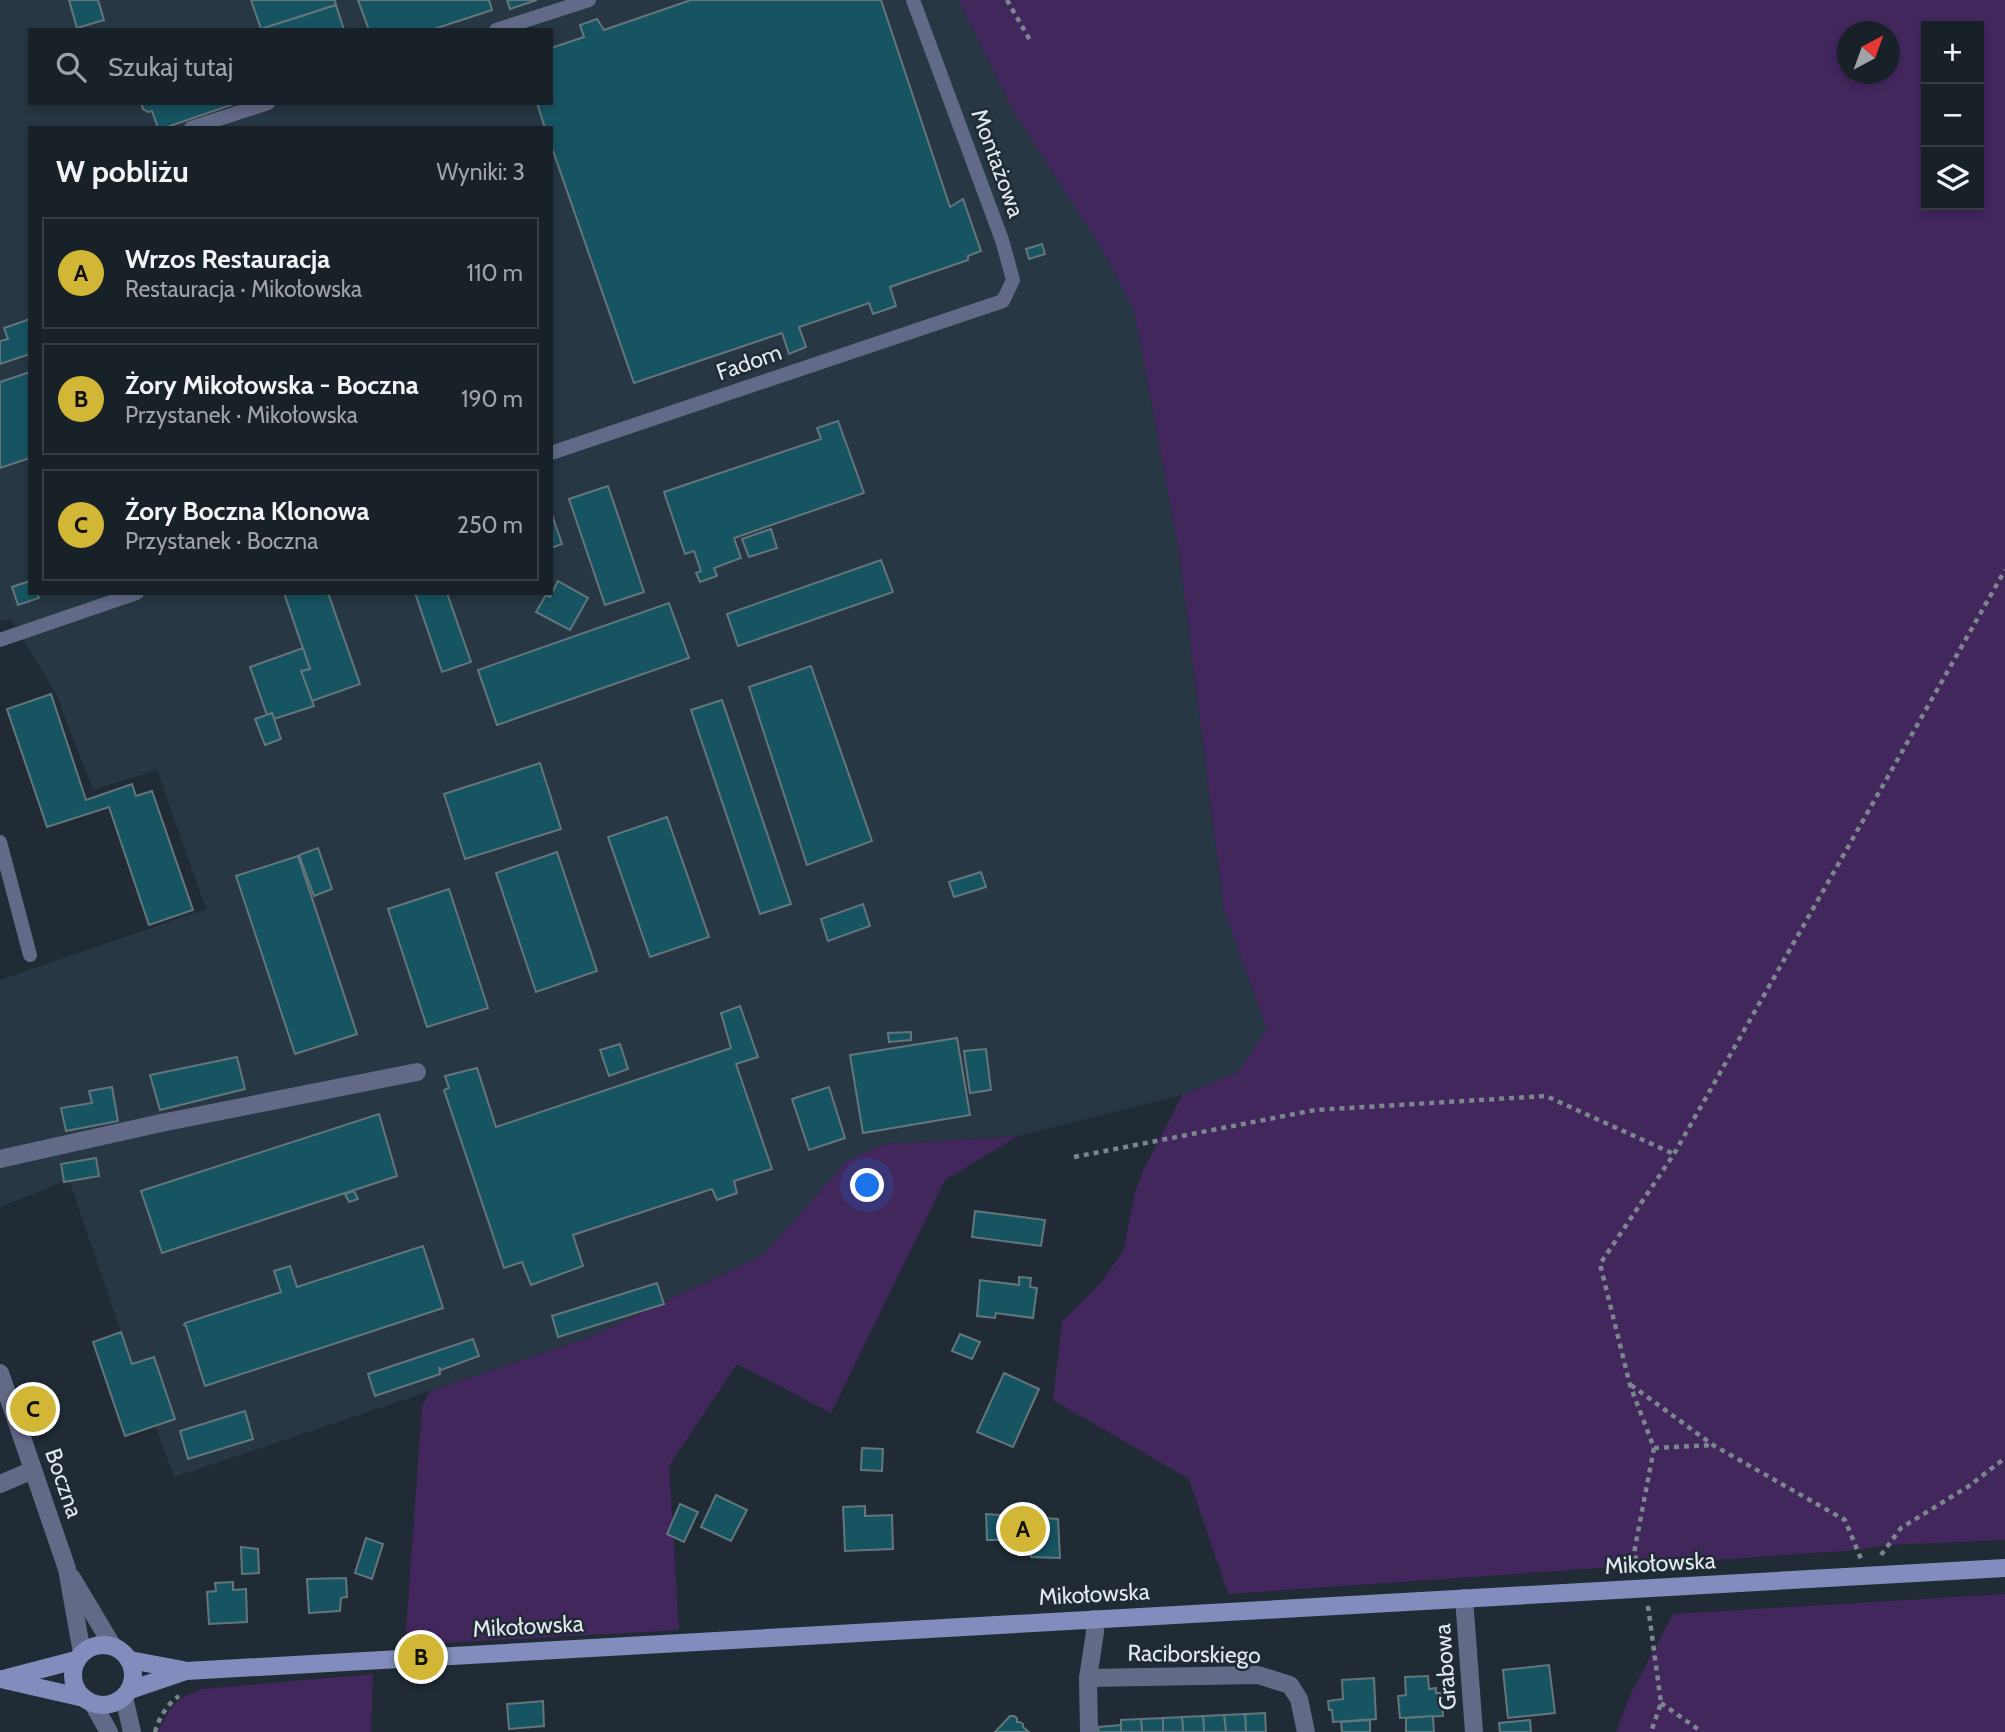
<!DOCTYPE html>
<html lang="pl">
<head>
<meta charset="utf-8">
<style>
	body { margin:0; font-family:Cabin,sans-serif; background:#252d34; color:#f1f3f6 }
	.controls { position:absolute; right:21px; top:21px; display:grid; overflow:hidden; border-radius:0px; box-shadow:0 4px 10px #0003 }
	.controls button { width:63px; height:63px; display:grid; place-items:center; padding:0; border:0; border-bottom:2px solid #363e45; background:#182028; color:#f1f3f6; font:35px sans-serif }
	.compass { position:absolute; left:1837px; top:21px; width:63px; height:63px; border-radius:50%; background:#182028; box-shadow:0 4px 10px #0003; rotate:41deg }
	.you { position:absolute; left:868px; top:1186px; width:24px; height:24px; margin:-18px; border:5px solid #fff; border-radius:50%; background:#1a73e8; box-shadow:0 0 0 10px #1a73e833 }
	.badge { display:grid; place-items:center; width:46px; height:46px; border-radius:50%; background:#d2b635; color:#111; font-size:23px; font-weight:700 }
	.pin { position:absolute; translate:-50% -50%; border:4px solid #fff; box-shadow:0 2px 7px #0006 }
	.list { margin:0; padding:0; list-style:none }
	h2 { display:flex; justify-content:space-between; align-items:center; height:91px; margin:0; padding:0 28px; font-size:30px }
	h2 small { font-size:23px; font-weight:400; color:#9fa3a8 }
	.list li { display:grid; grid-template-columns:46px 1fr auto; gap:21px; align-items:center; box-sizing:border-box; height:112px; margin:0 14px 14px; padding:0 14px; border:2px solid #363e45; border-radius:0px }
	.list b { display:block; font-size:26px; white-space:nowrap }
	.list p { margin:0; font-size:23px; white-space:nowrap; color:#9fa3a8 }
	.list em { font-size:23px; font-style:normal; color:#9fa3a8 }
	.icon { flex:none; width:38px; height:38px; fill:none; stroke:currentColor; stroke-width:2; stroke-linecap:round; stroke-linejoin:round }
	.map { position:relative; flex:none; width:2005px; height:1732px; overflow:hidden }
	.search { position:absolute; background:#182028; box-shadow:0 4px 10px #0003; left:28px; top:28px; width:525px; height:77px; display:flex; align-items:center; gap:18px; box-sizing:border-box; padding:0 24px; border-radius:0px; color:#9fa3a8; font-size:26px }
	.panel { position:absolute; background:#182028; box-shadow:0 4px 10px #0003; left:28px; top:126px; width:525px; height:469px; border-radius:0px }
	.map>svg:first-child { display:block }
</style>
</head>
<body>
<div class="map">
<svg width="2005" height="1732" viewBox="0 0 2005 1732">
	<rect width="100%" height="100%" fill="#202b35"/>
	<path fill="#273744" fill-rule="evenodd" d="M0 0H958L1011 107 1105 254 1134 310 1179 552 1224 911 1267 1029 1238 1072 1182 1095 1018 1136 886 1144 848 1160 763 1255 588 1338 174 1477 121 1332 69 1180 0 1207V980L206 909 157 770 93 790 56 694 11 619 0 622ZM30 30H551V103H30ZM30 128H551V593H30Z"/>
	<g fill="#42275d" fill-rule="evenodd">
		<path d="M958 0H2005V1540L1888 1545 1857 1550 1228 1594 1189 1479 1053 1400 1062 1321 1100 1284 1124 1250 1134 1196 1142 1173 1182 1095 1238 1072 1267 1029 1224 911 1179 552 1134 310 1105 254 1011 107ZM1926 26H1979V205H1926ZM1848 32H1890V74H1848Z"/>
		<polygon points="1018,1136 945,1180 831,1413 737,1364 669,1466 679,1630 425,1644 406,1631 422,1406 430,1391 588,1338 763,1255 848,1160 886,1144"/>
		<polygon points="2005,1594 2005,1732 1616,1732 1631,1693 1673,1614"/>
		<path d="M373 1674 371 1732H158C171 1707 174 1698 202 1689Z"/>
	</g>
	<g fill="#175462" stroke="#63767b" stroke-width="2">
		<polygon points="69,0 98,0 104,20 77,28"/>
		<polygon points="251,0 335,0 336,5 261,29"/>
		<polygon points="358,0 489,0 492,10 431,30 369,30"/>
		<polygon points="507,0 537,0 510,9"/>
		<polygon points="691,0 881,0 950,207 963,199 981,251 968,256 968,260 890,287 896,306 873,314 869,303 799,327 806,347 789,354 782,333 634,383 551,145 551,128 545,128 537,103 551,103 551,48 584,37 580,25 597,19 604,30"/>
		<polygon points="336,5 344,30 257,30 261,29"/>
		<polygon points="141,103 237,103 164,128 158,128 152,111 148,112 143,109"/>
		<polygon points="1042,244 1045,254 1029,259 1026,249"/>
		<polygon points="30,319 30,354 0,364 0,341 8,339 4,328"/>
		<polygon points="30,372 30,458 0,468 0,382"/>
		<polygon points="838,421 864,493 734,538 741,558 714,568 717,576 700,582 696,573 701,571 694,551 685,554 664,492 821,439 817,428"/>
		<polygon points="608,486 644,592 605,605 569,499"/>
		<polygon points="551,512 562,544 551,548"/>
		<polygon points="771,529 777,548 749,557 742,539"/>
		<polygon points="881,560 893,592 738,646 727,614"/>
		<polygon points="30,581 30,593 37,593 39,598 18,605 12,587"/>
		<polygon points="558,581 588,598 570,630 536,612 546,595 550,597"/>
		<polygon points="284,593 328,593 360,684 312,701 301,671 310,669"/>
		<polygon points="415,593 447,593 471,662 442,672"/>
		<polygon points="669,603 689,658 497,725 478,670"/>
		<polygon points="303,648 310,669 301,671 314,706 274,719 272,713 267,715 250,667"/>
		<polygon points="811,666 872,841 807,865 749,687"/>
		<polygon points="51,694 86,800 132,784 136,796 152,791 193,910 149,925 109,807 47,827 7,709"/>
		<polygon points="722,700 791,904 760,914 691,710"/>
		<polygon points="272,713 281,739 265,745 255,719"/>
		<polygon points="540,763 561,829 465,859 444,794"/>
		<polygon points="667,817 709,937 650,957 608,837"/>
		<polygon points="318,848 332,889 314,896 299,855"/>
		<polygon points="557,852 597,971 536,992 496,873"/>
		<polygon points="298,856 357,1034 295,1054 236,876"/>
		<polygon points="981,872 986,887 954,897 949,882"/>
		<polygon points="449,889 488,1008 427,1027 388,909"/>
		<polygon points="863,904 870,926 828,941 821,919"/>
		<polygon points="740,1006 758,1057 736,1064 772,1169 734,1181 737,1193 717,1200 712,1189 573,1235 583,1266 531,1285 522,1262 504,1268 444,1090 449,1088 445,1076 477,1068 496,1127 731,1048 721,1013"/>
		<polygon points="911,1032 911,1040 889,1042 888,1033"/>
		<polygon points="957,1038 970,1115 863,1133 850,1055"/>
		<polygon points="620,1044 628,1069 609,1076 600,1050"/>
		<polygon points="986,1049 991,1090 970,1093 964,1051"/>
		<polygon points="237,1057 245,1089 160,1110 150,1075"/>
		<polygon points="112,1087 118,1121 66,1131 61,1108 92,1103 89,1091"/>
		<polygon points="829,1087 845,1138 809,1150 792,1099"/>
		<polygon points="379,1114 397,1176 162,1253 141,1191"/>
		<polygon points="96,1158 99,1176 64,1182 61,1164"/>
		<polygon points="354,1191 358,1199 349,1202 345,1194"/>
		<polygon points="975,1211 1045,1220 1041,1246 972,1237"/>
		<polygon points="423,1246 443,1308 205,1386 186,1326 184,1325 185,1323 281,1292 274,1271 290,1266 297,1287"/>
		<polygon points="1019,1277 1031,1278 1030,1287 1037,1288 1033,1318 996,1313 995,1318 977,1316 980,1280 1019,1285"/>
		<polygon points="657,1283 664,1304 558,1337 552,1316"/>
		<polygon points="121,1332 132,1364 154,1357 175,1419 125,1436 93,1342"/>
		<polygon points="960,1334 980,1342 972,1359 952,1351"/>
		<polygon points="473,1339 479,1356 441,1370 439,1367 440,1374 375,1396 368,1374"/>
		<polygon points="1004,1373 1039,1389 1013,1447 977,1432"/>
		<polygon points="245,1411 253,1439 188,1459 180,1431"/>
		<polygon points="862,1448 883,1449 882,1471 861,1470"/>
		<polygon points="716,1495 747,1510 731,1541 701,1527"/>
		<polygon points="680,1504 698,1512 684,1542 667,1534"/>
		<polygon points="865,1506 865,1516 892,1515 893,1549 845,1551 843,1507"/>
		<polygon points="986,1514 1058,1519 1060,1558 1031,1557 1031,1551 1010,1551 1011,1540 987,1540"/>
		<polygon points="366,1538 383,1544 372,1579 355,1573"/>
		<polygon points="241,1547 258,1549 259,1573 242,1574"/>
		<polygon points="346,1578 347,1597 341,1598 340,1611 309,1613 307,1579"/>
		<polygon points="233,1582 233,1590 246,1589 247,1622 209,1624 207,1592 216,1591 215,1583"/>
		<polygon points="1549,1665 1555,1713 1508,1718 1503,1670"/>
		<polygon points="1428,1676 1429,1689 1436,1688 1436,1693 1441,1693 1443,1716 1400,1718 1398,1696 1406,1695 1405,1677"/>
		<polygon points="1374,1678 1376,1719 1333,1722 1332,1710 1329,1710 1328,1701 1343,1699 1342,1680"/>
		<polygon points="543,1701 544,1726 509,1729 507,1704"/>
		<polygon points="1265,1713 1266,1732 1246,1732 1245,1714"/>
		<polygon points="1245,1714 1246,1732 1226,1732 1224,1715"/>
		<polygon points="1224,1715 1226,1732 1204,1732 1203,1716"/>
		<polygon points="1010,1716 1014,1716 1017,1718 1017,1722 1020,1722 1023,1724 1023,1727 1029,1732 995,1732"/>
		<polygon points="1203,1716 1204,1732 1183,1732 1182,1717"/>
		<polygon points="1433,1716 1434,1732 1406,1732 1406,1718"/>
		<polygon points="1182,1717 1183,1732 1163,1732 1163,1718"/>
		<polygon points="1163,1718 1163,1732 1142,1732 1141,1719"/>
		<polygon points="1141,1719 1142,1732 1121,1732 1121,1720"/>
		<polygon points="1370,1720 1370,1732 1342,1732 1341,1722"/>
		<polygon points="1530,1720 1531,1732 1500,1732 1499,1723"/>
		<polygon points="1121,1725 1121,1732 1099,1732 1098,1727"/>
	</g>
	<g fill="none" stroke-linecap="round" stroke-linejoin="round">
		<g stroke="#7c868e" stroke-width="4.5" stroke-dasharray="5 5" stroke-linecap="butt">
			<polyline points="1007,0 1031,42"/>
			<polyline points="1074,1157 1315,1110 1546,1096 1674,1154"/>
			<polyline points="1631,1385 1713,1445 1845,1520 1861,1559"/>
			<polyline points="1654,1448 1712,1445"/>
			<polyline points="1881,1555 1901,1528 1969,1486 2005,1458"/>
			<polyline points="1640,1570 1634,1553 1654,1448 1630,1385 1600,1264 1674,1154 2005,570"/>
			<polyline points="1648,1606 1661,1703 1651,1732"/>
			<polyline points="1661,1703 1702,1732"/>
			<path d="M155 1732C159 1718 167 1704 179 1696"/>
		</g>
		<g stroke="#636a88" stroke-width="14">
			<polyline points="496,30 589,0"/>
			<polyline points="191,128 268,103"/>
			<polyline points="551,453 1003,301 1013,280 1002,240 913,0"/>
			<polyline points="0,640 137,593"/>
			<polyline points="0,842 30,955"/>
		</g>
		<g stroke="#636a88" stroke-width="18">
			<polyline points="0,1159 161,1123 417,1072"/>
			<polyline points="0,1373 67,1569 82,1653"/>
			<polyline points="0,1484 33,1470"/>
			<polyline points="72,1578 112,1645"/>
			<polyline points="1464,1598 1474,1732"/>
			<polyline points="1088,1678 1258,1675 1290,1685 1299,1699 1306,1732"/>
			<polyline points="124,1697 132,1732"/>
			<polyline points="93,1704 109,1732"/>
			<polyline points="1089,1732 1088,1678 1095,1632 1094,1619"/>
		</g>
		<g stroke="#838dbd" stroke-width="18">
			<circle cx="103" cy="1675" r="30"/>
			<polyline points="130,1660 183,1670"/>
			<polyline points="7,1678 76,1660"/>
			<polyline points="1,1679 84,1698"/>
			<polyline points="130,1690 186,1671 2005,1568"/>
		</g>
	</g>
	<g text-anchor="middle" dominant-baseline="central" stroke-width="5" stroke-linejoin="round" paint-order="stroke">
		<g font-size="23" fill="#e1e8ee" stroke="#202b35">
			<text transform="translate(998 163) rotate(70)">Montażowa</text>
			<text transform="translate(749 362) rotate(-19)">Fadom</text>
			<text transform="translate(64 1483) rotate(71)">Boczna</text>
			<text transform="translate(1660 1563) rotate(-3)">Mikołowska</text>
			<text transform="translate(1094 1594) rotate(-3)">Mikołowska</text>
			<text transform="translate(528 1626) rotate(-3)">Mikołowska</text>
			<text transform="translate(1194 1654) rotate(1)">Raciborskiego</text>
			<text transform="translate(1445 1667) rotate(-94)">Grabowa</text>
		</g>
	</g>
</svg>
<div class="controls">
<button>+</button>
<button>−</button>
<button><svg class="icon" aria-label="layers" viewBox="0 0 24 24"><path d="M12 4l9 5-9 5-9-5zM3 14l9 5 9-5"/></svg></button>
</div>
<svg class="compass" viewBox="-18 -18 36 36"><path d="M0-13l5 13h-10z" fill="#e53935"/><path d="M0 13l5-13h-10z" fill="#9fa3a8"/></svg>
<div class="you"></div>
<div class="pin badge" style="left:1023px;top:1529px">A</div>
<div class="pin badge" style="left:421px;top:1657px">B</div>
<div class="pin badge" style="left:33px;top:1409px">C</div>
<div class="search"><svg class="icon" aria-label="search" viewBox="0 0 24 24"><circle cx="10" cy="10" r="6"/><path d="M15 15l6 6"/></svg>Szukaj tutaj</div>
<section class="panel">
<h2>W pobliżu<small>Wyniki: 3</small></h2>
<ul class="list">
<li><span class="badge">A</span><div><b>Wrzos Restauracja</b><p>Restauracja · Mikołowska</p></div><em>110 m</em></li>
<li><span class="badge">B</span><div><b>Żory Mikołowska - Boczna</b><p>Przystanek · Mikołowska</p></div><em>190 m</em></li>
<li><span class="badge">C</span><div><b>Żory Boczna Klonowa</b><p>Przystanek · Boczna</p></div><em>250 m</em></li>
</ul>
</section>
</div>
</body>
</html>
